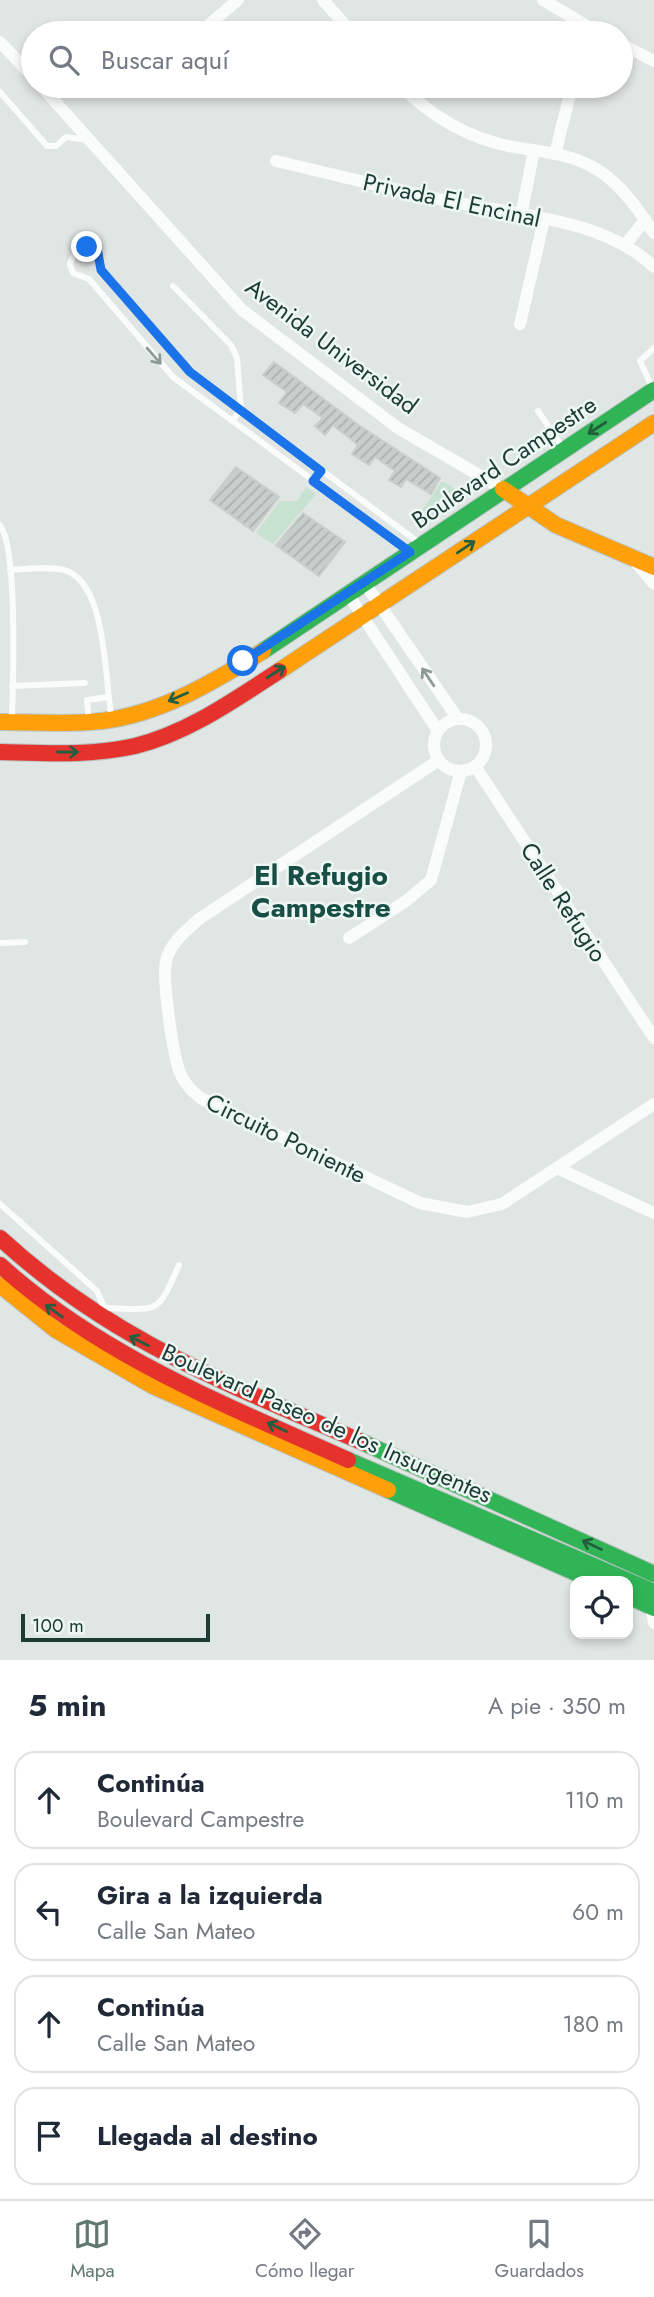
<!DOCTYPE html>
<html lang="es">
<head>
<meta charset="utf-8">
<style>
	body { margin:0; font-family:Jost,sans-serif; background:#f6f6f7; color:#1f2937 }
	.controls { position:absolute; right:21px; bottom:21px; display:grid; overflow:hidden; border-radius:14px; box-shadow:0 4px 10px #0003 }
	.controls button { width:63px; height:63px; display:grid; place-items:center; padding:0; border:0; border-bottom:2px solid #e0e1e3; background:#fff; color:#1f2937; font:35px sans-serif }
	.scale { position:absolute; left:21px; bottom:18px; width:189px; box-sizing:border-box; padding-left:7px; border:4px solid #1d3b35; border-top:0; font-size:19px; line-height:24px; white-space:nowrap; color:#1d3b35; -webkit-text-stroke:5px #edf7f3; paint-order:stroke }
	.stop { position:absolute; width:21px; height:21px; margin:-16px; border:5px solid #1a73e8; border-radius:50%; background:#fff }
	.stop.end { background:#1a73e8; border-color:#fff; box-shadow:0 2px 7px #0008 }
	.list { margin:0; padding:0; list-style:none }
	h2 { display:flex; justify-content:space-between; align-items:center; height:91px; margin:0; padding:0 28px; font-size:30px }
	h2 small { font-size:23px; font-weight:400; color:#747a83 }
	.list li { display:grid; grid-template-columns:46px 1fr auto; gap:21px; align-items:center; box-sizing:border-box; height:98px; margin:0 14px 14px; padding:0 14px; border:2px solid #e0e1e3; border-radius:21px }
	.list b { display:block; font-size:26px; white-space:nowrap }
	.list p { margin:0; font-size:23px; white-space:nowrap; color:#747a83 }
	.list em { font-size:23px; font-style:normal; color:#747a83 }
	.icon { flex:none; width:38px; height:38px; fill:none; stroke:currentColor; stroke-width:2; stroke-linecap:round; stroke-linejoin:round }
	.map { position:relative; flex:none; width:654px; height:1660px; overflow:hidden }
	.search { position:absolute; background:#fff; box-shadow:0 4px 10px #0003; left:21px; right:21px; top:21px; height:77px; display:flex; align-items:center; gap:18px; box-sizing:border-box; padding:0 24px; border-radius:38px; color:#747a83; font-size:26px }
	.sheet { height:539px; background:#fff }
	nav { display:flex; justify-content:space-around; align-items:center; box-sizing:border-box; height:98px; border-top:2px solid #e0e1e3; background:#fff; font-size:19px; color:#747a83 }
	nav a { display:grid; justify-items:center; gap:4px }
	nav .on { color:#617772 }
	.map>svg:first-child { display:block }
</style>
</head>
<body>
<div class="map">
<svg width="654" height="1660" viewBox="0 0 654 1660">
	<defs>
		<pattern id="building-hatch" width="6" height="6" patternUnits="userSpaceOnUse" patternTransform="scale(1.75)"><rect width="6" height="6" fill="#c7cecb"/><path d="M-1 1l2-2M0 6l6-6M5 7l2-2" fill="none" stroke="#aab2af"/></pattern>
	</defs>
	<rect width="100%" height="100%" fill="#e0e6e4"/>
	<g fill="#c7e2d1">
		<polygon points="442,481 465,495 420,526 415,521"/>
		<polygon points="306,487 316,494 273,544 256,533 280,501 297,501"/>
	</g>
	<g fill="url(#building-hatch)" stroke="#c8cfcd" stroke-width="2">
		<polygon points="274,362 357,424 440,478 431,494 406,479 401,487 389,480 395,471 375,457 369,465 352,454 358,445 333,425 325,435 315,426 323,418 303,404 295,413 279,403 287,392 263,375"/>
		<polygon points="236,467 279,497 253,531 210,500"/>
		<polygon points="303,513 345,542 319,576 276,545"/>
	</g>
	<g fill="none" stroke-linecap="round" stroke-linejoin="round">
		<defs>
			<g id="fast">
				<polyline points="263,651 654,390"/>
				<polyline points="364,1443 654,1574"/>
				<polyline points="348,1460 654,1592"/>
				<polyline points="388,1490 594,1581"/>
				<polyline points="628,1596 654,1608"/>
			</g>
			<g id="slow">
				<polyline points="503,489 556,525 654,567"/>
				<polyline points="279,671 654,423"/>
				<path d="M0 722C34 722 68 725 102 721 160 714 214 682 263 651"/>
				<polyline points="0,1285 56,1330 153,1386 388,1490"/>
			</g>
			<g id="jam">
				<path d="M0 752C45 753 91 756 135 746 188 733 234 700 279 671"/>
				<path d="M0 1238C112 1341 227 1383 364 1443"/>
				<path d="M0 1265C100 1356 226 1405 348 1460"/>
			</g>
		</defs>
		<use href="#fast" stroke="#b9c3c0" stroke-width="18"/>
		<use href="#slow" stroke="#b9c3c0" stroke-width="18"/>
		<use href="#jam" stroke="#b9c3c0" stroke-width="18"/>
		<g stroke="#fafbfb" stroke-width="6">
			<polyline points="0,92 47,146 56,146 66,137 88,140"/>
			<polyline points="173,286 231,345 237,358 241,409 232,421"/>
			<polyline points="653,389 640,361 654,348"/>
			<polyline points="538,411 563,448"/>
			<path d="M0 525C18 549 13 684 12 720"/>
			<polyline points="409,551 173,377 89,279 73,273 70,264 75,252 87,247 98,253 101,270 190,372 418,542"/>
			<path d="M10 570C27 569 47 566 64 570 108 582 104 682 112 719"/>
			<polyline points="12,686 85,683"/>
			<polyline points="89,722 87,700 108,697"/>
			<polyline points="0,943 25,942"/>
			<polyline points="0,1204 97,1291 108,1317"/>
			<path d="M107 1308C161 1310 157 1314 179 1265"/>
		</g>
		<g stroke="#fafbfb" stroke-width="12">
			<polyline points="323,0 352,33"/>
			<polyline points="543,0 599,33"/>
			<polyline points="199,33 238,0"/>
			<polyline points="0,42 33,77"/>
			<polyline points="621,44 654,61"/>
			<polyline points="41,86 242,310 398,428 503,489"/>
			<path d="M401 86C431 116 466 137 508 146 540 152 573 153 601 172 624 188 639 211 654 233"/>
			<polyline points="555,154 572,86"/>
			<path d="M276 161C332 174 387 188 443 200 511 215 602 217 654 267"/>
			<polyline points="521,216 534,150"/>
			<polyline points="625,245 645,220"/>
			<polyline points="520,324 544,220"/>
			<polyline points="634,560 654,584"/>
			<polyline points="364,582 458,719"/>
			<polyline points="348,594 438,731"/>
			<circle cx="460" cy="745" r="26"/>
			<path d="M439 760 199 919C186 931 170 943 166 961 162 979 173 1058 181 1075 186 1086 193 1092 202 1099L420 1203 467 1212 502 1204 654 1104"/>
			<polyline points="475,766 654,1038"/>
			<polyline points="349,938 406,901 431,880 461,771"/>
			<polyline points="559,1169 654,1213"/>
			<polyline points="651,1607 654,1623"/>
		</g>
		<use href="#fast" stroke="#30b455" stroke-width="16"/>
		<use href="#slow" stroke="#ff9f0a" stroke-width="16"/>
		<use href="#jam" stroke="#e5322d" stroke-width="16"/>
	</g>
	<defs><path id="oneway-shaft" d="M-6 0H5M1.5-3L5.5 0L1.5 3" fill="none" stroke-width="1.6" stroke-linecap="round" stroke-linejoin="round" transform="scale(1.75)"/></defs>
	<g stroke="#8c9b98">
		<use href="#oneway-shaft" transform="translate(154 356) rotate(49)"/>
		<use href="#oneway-shaft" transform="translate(428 677) rotate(-124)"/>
	</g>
	<g stroke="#235f3f">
		<use href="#oneway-shaft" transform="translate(597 428) rotate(147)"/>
		<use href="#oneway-shaft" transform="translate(466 547) rotate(-34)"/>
		<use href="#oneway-shaft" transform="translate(276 672) rotate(-33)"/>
		<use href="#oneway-shaft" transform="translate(178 697) rotate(156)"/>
		<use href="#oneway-shaft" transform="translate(68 752)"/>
		<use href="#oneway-shaft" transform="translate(54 1311) rotate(-144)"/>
		<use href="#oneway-shaft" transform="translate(139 1341) rotate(-153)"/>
		<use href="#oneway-shaft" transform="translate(277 1427) rotate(-155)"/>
		<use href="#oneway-shaft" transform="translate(592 1545) rotate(-155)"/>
	</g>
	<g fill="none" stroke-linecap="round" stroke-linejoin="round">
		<polyline stroke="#1a73e8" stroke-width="9" points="87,247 98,253 101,270 190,372 321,471 313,481 410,552 243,661"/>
	</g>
	<g text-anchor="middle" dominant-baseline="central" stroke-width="5" stroke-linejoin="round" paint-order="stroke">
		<g font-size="24" fill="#1d3b35" stroke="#edf7f3">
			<text transform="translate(452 200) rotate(12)">Privada El Encinal</text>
			<text transform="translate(332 346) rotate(37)">Avenida Universidad</text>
			<text transform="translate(504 462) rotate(-34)">Boulevard Campestre</text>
			<text transform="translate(564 902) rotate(57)">Calle Refugio</text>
			<text transform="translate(286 1138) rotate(26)">Circuito Poniente</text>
			<text transform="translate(327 1423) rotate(24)">Boulevard Paseo de los Insurgentes</text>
		</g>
		<g font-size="28" font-weight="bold" fill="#184e45" stroke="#edf7f3">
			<text x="321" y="875">El Refugio<tspan x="321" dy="32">Campestre</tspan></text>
		</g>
	</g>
</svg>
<div class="controls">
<button><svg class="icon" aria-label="locate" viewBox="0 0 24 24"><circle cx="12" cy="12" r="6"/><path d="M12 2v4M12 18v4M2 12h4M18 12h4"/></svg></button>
</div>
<div class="scale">100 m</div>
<div class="stop" style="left:243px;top:661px"></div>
<div class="stop end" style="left:87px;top:247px"></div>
<div class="search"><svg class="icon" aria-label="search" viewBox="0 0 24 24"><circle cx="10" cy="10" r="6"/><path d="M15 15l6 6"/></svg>Buscar aquí</div>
</div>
<section class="sheet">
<h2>5 min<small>A pie · 350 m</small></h2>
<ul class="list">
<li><svg class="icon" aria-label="ahead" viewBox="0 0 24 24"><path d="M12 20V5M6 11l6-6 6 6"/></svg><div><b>Continúa</b><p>Boulevard Campestre</p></div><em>110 m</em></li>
<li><svg class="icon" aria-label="left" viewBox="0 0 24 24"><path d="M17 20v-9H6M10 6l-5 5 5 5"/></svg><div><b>Gira a la izquierda</b><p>Calle San Mateo</p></div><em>60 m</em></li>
<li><svg class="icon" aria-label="ahead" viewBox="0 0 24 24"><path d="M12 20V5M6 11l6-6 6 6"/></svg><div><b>Continúa</b><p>Calle San Mateo</p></div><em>180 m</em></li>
<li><svg class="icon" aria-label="arrive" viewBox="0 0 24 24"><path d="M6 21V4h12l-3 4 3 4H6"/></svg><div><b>Llegada al destino</b></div></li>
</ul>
</section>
<nav>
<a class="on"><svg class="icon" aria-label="map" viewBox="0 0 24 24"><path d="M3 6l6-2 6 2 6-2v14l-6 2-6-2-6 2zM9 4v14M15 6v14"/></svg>Mapa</a>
<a><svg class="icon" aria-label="directions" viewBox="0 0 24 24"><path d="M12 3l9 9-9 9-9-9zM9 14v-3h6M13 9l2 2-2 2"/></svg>Cómo llegar</a>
<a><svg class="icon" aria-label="saved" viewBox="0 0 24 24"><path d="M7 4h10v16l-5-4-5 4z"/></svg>Guardados</a>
</nav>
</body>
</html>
